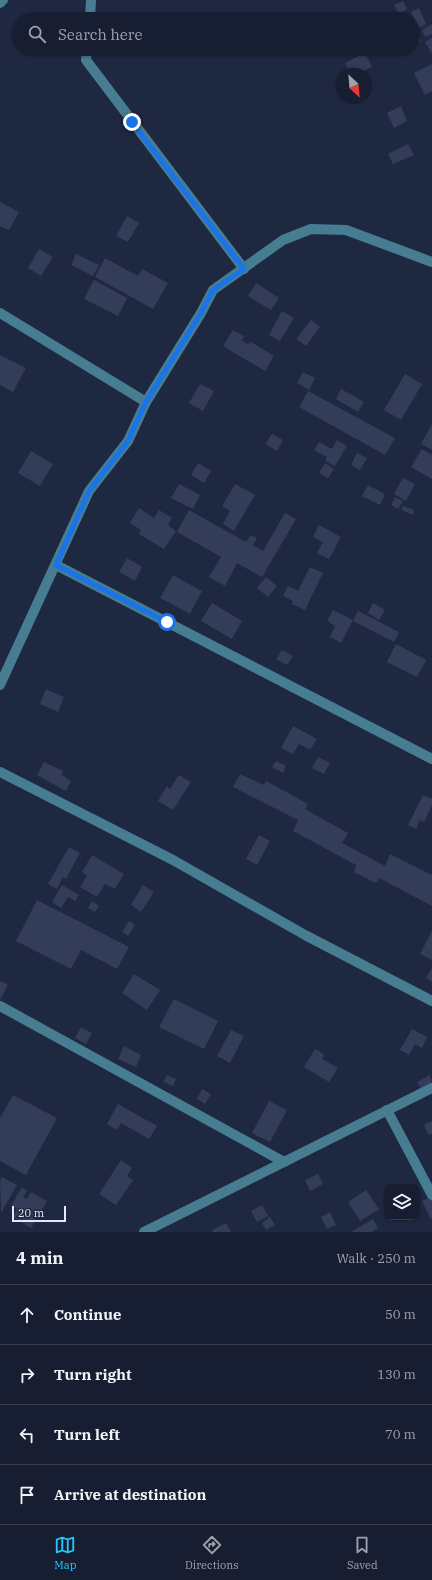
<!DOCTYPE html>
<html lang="en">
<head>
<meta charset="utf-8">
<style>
	body { margin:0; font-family:"IBM Plex Serif",serif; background:#202739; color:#f1f3f6 }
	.controls { position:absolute; right:12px; bottom:12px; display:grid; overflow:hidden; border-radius:8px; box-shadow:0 1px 3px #0004 }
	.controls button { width:36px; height:36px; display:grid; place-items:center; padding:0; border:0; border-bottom:1px solid #363c4d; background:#171e31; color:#f1f3f6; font:20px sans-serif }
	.compass { position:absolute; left:336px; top:68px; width:36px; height:36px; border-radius:50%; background:#171e31; box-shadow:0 1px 3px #0004; rotate:154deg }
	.scale { position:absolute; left:12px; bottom:10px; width:54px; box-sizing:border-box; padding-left:4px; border:2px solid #e2e9fa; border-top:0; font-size:11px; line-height:14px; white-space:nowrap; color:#e2e9fa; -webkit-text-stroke:3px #1f2841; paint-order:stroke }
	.stop { position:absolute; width:12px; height:12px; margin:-9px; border:3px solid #1a73e8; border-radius:50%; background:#fff }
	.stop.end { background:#1a73e8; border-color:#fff; box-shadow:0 1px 4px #0008 }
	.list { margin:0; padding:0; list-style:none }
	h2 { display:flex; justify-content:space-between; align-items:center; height:52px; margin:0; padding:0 16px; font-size:17px }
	h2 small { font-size:13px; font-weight:400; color:#9ea2ab }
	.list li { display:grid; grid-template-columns:26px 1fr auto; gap:12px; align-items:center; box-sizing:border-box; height:60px; padding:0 16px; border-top:1px solid #363c4d }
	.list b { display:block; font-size:15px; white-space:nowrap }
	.list em { font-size:13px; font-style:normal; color:#9ea2ab }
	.icon { flex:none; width:22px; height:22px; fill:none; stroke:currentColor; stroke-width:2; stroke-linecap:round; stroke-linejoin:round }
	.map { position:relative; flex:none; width:432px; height:1232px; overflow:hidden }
	.search { position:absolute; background:#171e31; box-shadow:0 1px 3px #0004; left:12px; right:12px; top:12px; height:44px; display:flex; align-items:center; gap:10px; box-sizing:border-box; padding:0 14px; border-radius:22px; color:#9ea2ab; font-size:15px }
	.sheet { height:292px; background:#171e31 }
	nav { display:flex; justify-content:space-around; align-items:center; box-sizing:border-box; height:56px; border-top:1px solid #363c4d; background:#171e31; font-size:11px; color:#9ea2ab }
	nav a { display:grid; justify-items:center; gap:2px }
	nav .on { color:#23c9fe }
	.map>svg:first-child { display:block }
</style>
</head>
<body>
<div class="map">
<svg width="432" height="1232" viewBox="0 0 432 1232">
	<rect width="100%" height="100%" fill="#1f2841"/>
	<g fill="#333c58">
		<polygon points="403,1 407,9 399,14 394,5"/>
		<polygon points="419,8 426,24 419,28 411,12"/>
		<polygon points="413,23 421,41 413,45"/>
		<polygon points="432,24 432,34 425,37 422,30"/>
		<polygon points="432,38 432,54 425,42"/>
		<polygon points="365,53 372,67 357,74 351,74 345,63"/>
		<polygon points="432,64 432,91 425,95 414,73"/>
		<polygon points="401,106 407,121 394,128 387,113"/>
		<polygon points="408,144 414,155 393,164 388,154"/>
		<polygon points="0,202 19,212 9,230 0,226"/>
		<polygon points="127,216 139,223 128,242 116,236"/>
		<polygon points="39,249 53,257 41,276 28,268"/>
		<polygon points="76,254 99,265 93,276 71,265"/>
		<polygon points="105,258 138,276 142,269 168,283 153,309 95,277"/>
		<polygon points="94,280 127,298 118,316 84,299"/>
		<polygon points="256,283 279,298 271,310 248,296"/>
		<polygon points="282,311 294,318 280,341 269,335"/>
		<polygon points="311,320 320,327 306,346 296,339"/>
		<polygon points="233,330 245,337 241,340 248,344 251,342 274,356 265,371 223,346"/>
		<polygon points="0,355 26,368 13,392 0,385"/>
		<polygon points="303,372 315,378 309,390 297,383"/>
		<polygon points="405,374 422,384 401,420 384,410"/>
		<polygon points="200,384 214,391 203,411 189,403"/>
		<polygon points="341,389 364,402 358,412 336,399"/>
		<polygon points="308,391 395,438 385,455 299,407"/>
		<polygon points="432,424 432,450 421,444"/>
		<polygon points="272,434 283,440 277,451 265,444"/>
		<polygon points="337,440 347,446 335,466 325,461 327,457 314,450 319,442 332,449"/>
		<polygon points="422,449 432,455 432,479 411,467"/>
		<polygon points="31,451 53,464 40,486 18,473"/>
		<polygon points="357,453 367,458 360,470 351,465"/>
		<polygon points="198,463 211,471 204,483 191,475"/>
		<polygon points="325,463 334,469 328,478 319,473"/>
		<polygon points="403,478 415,484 406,501 394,494"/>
		<polygon points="179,484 200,495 193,509 171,498"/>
		<polygon points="235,484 255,495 234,531 223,524 230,511 222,506"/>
		<polygon points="368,485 385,494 380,505 362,496"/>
		<polygon points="395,497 403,501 398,509 391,505"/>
		<polygon points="403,506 414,510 413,515 401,510"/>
		<polygon points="139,508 154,518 159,510 172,518 168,525 176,531 164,549 139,534 141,530 130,523"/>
		<polygon points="189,510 246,542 251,535 257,538 253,545 263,551 285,513 296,519 262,577 237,563 225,586 209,577 221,557 177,532"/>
		<polygon points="319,525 341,537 329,559 317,553 323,542 313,537"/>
		<polygon points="127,558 142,567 135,581 119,572"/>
		<polygon points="310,567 323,573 305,610 292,604 293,601 283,596 288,586 298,591"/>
		<polygon points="173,575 202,591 190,614 160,598"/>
		<polygon points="266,577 277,586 268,597 257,588"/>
		<polygon points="212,603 242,621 232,639 201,621"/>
		<polygon points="373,603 385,610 379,620 368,613"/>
		<polygon points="333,610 353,620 341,643 330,637 335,626 327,621"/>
		<polygon points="358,611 399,632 394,642 353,621"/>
		<polygon points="396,644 426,660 417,677 387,662"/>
		<polygon points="282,650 293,656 287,665 276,659"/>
		<polygon points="46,689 64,697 58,712 40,704"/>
		<polygon points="293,726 317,739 310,750 299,744 293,754 281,748"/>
		<polygon points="318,757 330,763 324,774 312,768"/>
		<polygon points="276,761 286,766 283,773 272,767"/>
		<polygon points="44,762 63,771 62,775 71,781 66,791 37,775"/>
		<polygon points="240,774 264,785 266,781 308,804 305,809 348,833 342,843 385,866 390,854 432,875 432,906 379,878 376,883 354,872 356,865 293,831 298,820 233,787"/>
		<polygon points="179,775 191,782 173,810 158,801 167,786 170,789"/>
		<polygon points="423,795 432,799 432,805 424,822 420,820 416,829 408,825"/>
		<polygon points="259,835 270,841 257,865 246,859"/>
		<polygon points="69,847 80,853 66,879 63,877 57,889 48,884"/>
		<polygon points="92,855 124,874 115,889 105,884 97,897 80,887 87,876 82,872"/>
		<polygon points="62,885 79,895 75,901 68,897 61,908 52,902"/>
		<polygon points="143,885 154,892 141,912 131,905"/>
		<polygon points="37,900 129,947 117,969 81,950 71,969 16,941"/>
		<polygon points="92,901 99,906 95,912 88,908"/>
		<polygon points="129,921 135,925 128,936 122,932"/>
		<polygon points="432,931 432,960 420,954"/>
		<polygon points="431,969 432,970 432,982 426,978"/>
		<polygon points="134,974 160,990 147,1010 122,993"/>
		<polygon points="0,981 8,985 0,1000"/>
		<polygon points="174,999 218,1021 204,1049 159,1027"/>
		<polygon points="81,1027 92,1033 86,1044 75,1038"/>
		<polygon points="412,1029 427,1037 422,1048 415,1044 409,1055 400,1050"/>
		<polygon points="231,1030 244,1036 230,1063 217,1056"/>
		<polygon points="124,1046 141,1055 136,1067 118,1059"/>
		<polygon points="315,1049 324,1054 322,1059 338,1068 329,1082 304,1067"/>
		<polygon points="167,1075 176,1079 173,1086 163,1082"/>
		<polygon points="430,1075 432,1084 421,1089 417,1082"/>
		<polygon points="202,1089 211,1094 205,1104 197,1099"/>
		<polygon points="13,1095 57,1118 26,1175 0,1161 0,1118"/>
		<polygon points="269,1101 287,1110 270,1142 252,1133"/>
		<polygon points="118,1104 157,1126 149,1139 121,1123 117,1130 107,1124"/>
		<polygon points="432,1121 432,1134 429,1135 424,1125"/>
		<polygon points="121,1160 132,1168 127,1176 133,1180 116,1205 99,1194"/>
		<polygon points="318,1174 323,1184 310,1191 305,1180"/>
		<polygon points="2,1177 17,1185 1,1213 0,1181"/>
		<polygon points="22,1187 27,1191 23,1197 27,1199 31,1192 47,1201 31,1228 13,1217 17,1209 11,1206"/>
		<polygon points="366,1190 379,1209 360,1221 348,1202"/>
		<polygon points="432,1196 432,1218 431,1219 422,1201"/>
		<polygon points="262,1205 268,1216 257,1222 251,1211"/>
		<polygon points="330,1212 336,1225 327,1229 321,1217"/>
		<polygon points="270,1217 275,1225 266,1230 262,1223"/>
		<polygon points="373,1219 378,1228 372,1232 351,1232"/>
		<polygon points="226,1223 231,1232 213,1232 212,1230"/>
	</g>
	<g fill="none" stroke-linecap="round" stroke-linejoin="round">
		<g stroke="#467d91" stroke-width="10">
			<polyline points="0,3 3,0"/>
			<polyline points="90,19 91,0"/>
			<polyline points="87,49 86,60 244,269"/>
			<polyline points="0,313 146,402"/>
			<polyline points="56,565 432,759"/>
			<polyline points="0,685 89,491 128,441 146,402 201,313 213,290 283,240 311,229 346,230 432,262"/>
			<polyline points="0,772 173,860 305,935 432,1001"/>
			<polyline points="0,1006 284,1162"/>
			<polyline points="387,1110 432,1195"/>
			<polyline points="144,1232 432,1088"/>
		</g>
	</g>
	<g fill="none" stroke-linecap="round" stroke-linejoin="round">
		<polyline stroke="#1a73e8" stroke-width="5" points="132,122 244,269 213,290 201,313 146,402 128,441 89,491 56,565 167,622"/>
	</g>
</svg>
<div class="controls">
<button><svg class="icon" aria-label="layers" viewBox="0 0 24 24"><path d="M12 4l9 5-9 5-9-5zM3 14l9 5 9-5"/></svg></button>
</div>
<svg class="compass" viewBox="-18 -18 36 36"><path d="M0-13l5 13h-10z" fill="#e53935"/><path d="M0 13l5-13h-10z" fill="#9ea2ab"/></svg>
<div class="scale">20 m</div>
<div class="stop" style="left:167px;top:622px"></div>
<div class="stop end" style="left:132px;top:122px"></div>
<div class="search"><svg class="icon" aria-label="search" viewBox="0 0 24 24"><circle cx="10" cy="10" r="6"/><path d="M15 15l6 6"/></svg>Search here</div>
</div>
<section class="sheet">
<h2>4 min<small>Walk · 250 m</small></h2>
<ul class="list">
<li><svg class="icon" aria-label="ahead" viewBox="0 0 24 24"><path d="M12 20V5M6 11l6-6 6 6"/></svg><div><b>Continue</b></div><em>50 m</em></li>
<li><svg class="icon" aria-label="right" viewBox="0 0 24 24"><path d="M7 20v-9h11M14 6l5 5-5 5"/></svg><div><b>Turn right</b></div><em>130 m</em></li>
<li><svg class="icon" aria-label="left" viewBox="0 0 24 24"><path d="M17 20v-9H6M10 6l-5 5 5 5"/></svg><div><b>Turn left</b></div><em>70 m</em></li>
<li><svg class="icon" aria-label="arrive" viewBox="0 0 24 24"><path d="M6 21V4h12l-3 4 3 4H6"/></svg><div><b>Arrive at destination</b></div></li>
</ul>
</section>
<nav>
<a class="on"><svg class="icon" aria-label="map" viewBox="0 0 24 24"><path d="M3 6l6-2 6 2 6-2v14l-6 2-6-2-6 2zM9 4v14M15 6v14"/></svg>Map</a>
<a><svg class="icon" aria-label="directions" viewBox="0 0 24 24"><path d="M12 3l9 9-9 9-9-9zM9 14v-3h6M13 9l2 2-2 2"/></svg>Directions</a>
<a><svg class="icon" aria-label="saved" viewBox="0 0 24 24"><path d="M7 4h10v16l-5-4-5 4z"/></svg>Saved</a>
</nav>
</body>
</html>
